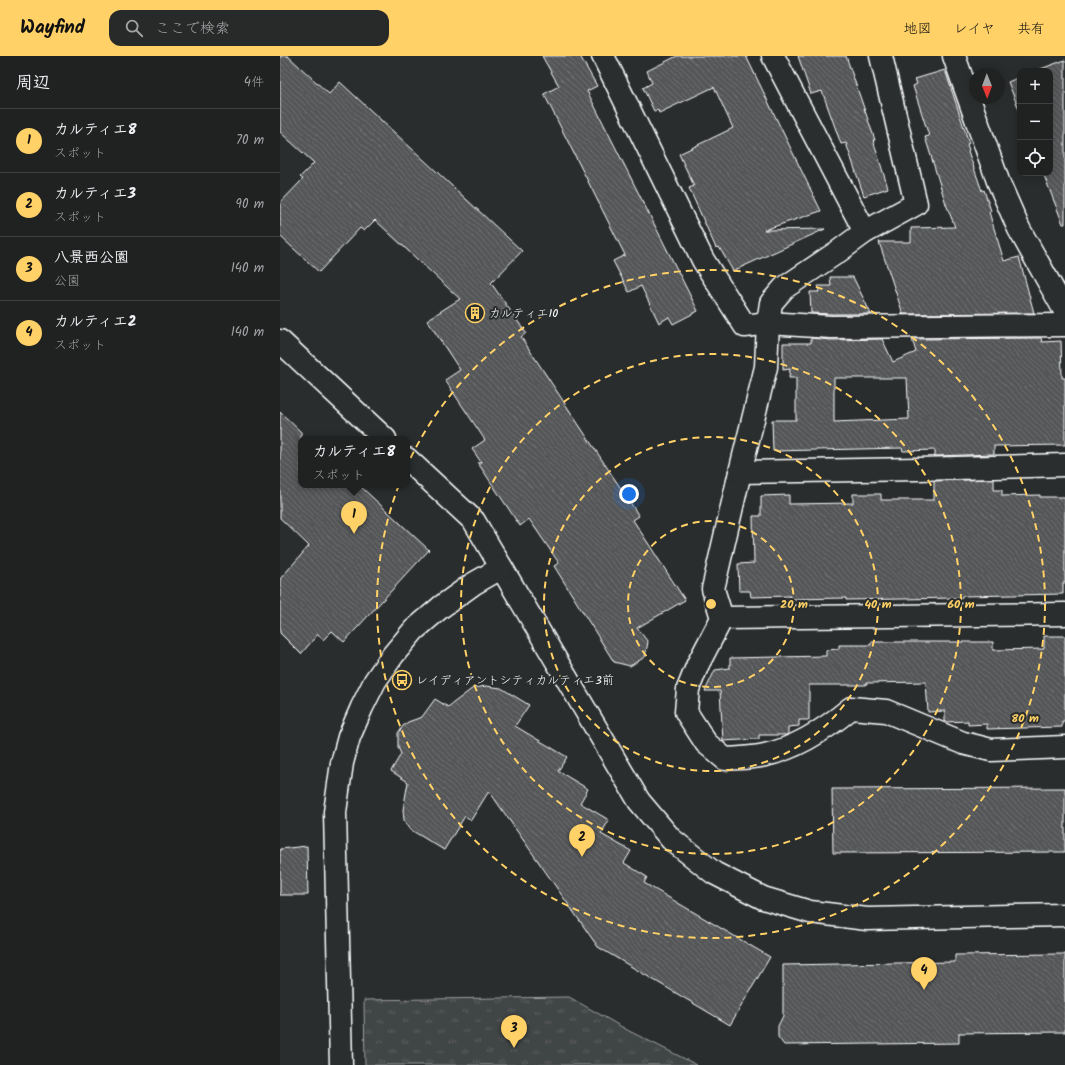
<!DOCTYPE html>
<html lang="ja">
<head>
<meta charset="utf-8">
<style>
	body { margin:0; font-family:Kalam,"Klee One",sans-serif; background:#282a2a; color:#f1f3f6 }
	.controls { position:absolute; right:12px; top:12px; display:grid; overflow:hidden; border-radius:8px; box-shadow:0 2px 10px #0003 }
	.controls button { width:36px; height:36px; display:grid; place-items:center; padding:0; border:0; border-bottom:1px solid #3d3f40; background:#202222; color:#f1f3f6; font:20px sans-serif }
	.compass { position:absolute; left:689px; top:12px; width:36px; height:36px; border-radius:50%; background:#202222; box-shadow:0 2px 10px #0003; rotate:179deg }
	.you { position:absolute; left:349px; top:438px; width:14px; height:14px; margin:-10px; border:3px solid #fff; border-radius:50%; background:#1a73e8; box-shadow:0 0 0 6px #1a73e833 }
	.badge { display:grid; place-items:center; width:26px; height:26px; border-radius:50%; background:#ffd166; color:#111; font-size:13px; font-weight:700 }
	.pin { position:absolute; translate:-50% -33px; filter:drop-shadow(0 1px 2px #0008) }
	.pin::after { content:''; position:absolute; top:21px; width:14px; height:12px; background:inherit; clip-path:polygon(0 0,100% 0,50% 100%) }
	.popup { position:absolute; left:18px; top:380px; width:112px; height:52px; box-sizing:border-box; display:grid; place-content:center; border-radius:8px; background:#202222; filter:drop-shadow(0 1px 3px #0005); font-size:13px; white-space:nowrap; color:#a2a4a5 }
	.popup b { font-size:15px; color:#f1f3f6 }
	.popup::after { content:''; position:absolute; left:50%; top:100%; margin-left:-8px; border:8px solid transparent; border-top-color:#202222 }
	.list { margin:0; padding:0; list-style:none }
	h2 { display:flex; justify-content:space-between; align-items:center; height:52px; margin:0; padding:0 16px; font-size:17px }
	h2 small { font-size:13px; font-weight:400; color:#a2a4a5 }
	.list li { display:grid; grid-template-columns:26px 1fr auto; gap:12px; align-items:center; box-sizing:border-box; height:64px; padding:0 16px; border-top:1px solid #3d3f40 }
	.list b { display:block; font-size:15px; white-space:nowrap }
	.list p { margin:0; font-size:13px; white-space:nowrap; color:#a2a4a5 }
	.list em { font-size:13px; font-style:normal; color:#a2a4a5 }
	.icon { flex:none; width:22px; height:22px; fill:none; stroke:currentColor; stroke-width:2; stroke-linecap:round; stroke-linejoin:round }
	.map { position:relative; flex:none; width:785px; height:1009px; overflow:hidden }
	header { display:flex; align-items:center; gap:24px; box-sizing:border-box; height:56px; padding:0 20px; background:#ffd166; color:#111 }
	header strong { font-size:19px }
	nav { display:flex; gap:22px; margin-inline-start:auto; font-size:14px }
	.search { width:280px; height:36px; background:#282a2a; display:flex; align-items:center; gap:10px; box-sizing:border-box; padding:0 14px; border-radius:12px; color:#a2a4a5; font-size:15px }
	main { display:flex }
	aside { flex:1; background:#202222 }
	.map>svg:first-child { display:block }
</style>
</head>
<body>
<header>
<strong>Wayfind</strong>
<div class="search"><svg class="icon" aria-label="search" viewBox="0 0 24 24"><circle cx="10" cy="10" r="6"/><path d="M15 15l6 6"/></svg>ここで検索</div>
<nav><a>地図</a><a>レイヤ</a><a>共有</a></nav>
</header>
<main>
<aside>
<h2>周辺<small>4件</small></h2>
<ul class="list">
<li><span class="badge">1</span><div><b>カルティエ8</b><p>スポット</p></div><em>70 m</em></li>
<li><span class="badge">2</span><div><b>カルティエ3</b><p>スポット</p></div><em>90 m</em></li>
<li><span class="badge">3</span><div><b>八景西公園</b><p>公園</p></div><em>140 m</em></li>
<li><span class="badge">4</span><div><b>カルティエ2</b><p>スポット</p></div><em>140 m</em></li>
</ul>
</aside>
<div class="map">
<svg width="785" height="1009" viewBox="0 0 785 1009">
	<defs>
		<pattern id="park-tufts" width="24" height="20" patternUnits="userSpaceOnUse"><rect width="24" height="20" fill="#414445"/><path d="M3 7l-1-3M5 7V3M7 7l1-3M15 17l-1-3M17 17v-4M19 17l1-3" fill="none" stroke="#5e6061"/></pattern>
		<pattern id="building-back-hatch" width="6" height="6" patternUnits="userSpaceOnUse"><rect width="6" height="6" fill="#555758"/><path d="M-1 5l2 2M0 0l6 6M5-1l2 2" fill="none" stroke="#6e7071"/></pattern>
	</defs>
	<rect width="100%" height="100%" fill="#2a2d2e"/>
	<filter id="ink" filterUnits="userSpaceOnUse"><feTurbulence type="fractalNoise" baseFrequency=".025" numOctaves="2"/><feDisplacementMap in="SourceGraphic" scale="8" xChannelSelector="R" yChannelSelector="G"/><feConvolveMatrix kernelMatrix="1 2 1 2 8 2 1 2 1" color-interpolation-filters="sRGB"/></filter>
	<g filter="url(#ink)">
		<polygon fill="url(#park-tufts)" stroke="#a0a2a2" points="289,941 349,975 417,1009 85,1009 84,944"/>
		<g fill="url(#building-back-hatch)" stroke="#fff" fill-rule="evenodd">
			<polygon points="0,0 8,0 49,38 60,26 242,195 211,227 246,277 241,281 359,460 353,464 405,544 357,572 368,586 365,601 350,610 334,606 274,510 279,507 249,463 240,470 198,407 201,406 192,393 205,384 165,324 180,314 147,264 180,243 95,164 84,175 80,172 39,216 0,180 0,147 23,123 20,121 34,107 0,76"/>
			<polygon points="262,0 300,0 317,30 307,35 418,255 393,268 389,261 379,267 361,230 349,236 333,205 345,199 264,38 279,30"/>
			<polygon points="397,0 466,0 541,155 484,174 545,173 453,215 439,191 436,192 409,132 414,130 399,98 453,72 434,31 379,57 378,54 374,55 363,32 372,27 367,15"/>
			<polygon points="518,0 566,0 595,84 593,84 608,132 584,140 566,87 561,88 542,35 531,38"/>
			<polygon points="785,4 785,168 783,168 763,117 770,117 770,15 755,15"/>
			<polygon points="665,14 689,87 687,88 689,94 688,95 702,135 704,134 711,155 709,156 724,205 739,201 754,257 623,258 599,186 631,186 631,172 675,171 666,148 645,81 649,80 633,30 637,28 635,23"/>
			<polygon points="740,21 740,56 728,26"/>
			<polygon points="550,221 573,221 591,258 551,258 531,257 530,236 539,236 538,230 551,230"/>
			<path d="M531 282 551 284 602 283 613 306 636 296 632 283 761 282 762 286 781 285 782 322H785V389L714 390V398L655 400V394L623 395 622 392 493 395 492 364H516V322H509L510 313 503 314V287H531ZM554 322H627L629 363 554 366Z"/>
			<polygon points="0,356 21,376 21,429 79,429 149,494 64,586 52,575 43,584 38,578 21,598 0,577 0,523 29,490 0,462"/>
			<polygon points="714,423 714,434 722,434 722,440 760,439 760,441 785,441 785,527 783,527 783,538 682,540 682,542 675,542 566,544 566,542 510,543 510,540 471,541 470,535 459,535 458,508 474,507 473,460 481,460 481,440 509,439 509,448 573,447 573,438 601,438 601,444 654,444 654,425"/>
			<polygon points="764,580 785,580 785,665 782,665 782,671 707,673 707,668 688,669 688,665 665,666 665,655 648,656 646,626 586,627 586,629 529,629 529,664 519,664 519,670 508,671 508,678 506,679 479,679 479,683 443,685 440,635 425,635 435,614 450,612 450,602 546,600 546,594 559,593 559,589 591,589 591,586 713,586 713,594 764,593"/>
			<polygon points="206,630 221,632 249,649 235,670 287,701 278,715 308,733 300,747 329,764 321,778 351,795 344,807 367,821 364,827 490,901 450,969 318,891 209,735 191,764 185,760 164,794 131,774 124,764 123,754 128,726 111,715 121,698 118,691 118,677 123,670 128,666 142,661 155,643 168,651 193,632"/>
			<polygon points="785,732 785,796 553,797 552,733"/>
			<polygon points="27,790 28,839 0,839 0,793"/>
			<polygon points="785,898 785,976 679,977 679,987 504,989 498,981 498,970 503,960 503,909 675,906 675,899"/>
		</g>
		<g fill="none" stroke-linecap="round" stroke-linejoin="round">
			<defs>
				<g id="minor">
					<polyline points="323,0 423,204 465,270 488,267 551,271 785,269"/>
					<polyline points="493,0 585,176"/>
					<path d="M601 0 636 148 585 176 559 195 504 232 491 247 488 267 486 311 460 416 433 533 442 562 418 608 408 633 406 656 426 687 445 703C458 702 472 702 485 699 517 692 546 673 571 652L606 655 683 687 711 694 785 691"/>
					<polyline points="674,0 718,125 739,173 785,255"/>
					<polyline points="0,285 105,383"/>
					<polyline points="127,403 194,465 359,745 391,783 434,817 483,842 530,856 587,863 785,859"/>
					<polyline points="460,416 638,413 785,409"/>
					<polyline points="442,562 785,558"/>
					<polyline points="61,1009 55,756 62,707 69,681 82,651 95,625 113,599 134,574 161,551 193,528 221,512"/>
				</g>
			</defs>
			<use href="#minor" stroke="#fff" stroke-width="25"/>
			<use href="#minor" stroke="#2a2d2e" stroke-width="22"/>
		</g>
	</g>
	<g fill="none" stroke="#ffd166" stroke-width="2" stroke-dasharray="7 5">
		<circle cx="431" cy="548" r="83"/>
		<circle cx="431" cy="548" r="167"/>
		<circle cx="431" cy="548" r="250"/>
		<circle cx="431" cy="548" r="334"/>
	</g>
	<defs>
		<symbol id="building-ring" viewBox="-11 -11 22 22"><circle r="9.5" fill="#2a2d2e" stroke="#ffd166" stroke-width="1.5"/><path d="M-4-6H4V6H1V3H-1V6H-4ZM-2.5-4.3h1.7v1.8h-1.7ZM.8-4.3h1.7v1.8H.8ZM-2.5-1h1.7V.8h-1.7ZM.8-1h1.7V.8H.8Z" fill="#ffd166"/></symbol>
		<symbol id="bus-ring" viewBox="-11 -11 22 22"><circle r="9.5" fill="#2a2d2e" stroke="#ffd166" stroke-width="1.5"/><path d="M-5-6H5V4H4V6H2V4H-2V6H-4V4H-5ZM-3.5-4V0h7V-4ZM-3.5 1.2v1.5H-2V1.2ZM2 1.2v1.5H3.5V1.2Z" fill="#ffd166"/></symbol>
	</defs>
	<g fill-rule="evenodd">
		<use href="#building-ring" x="184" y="246" width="22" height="22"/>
		<use href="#bus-ring" x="111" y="613" width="22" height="22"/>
	</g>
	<g text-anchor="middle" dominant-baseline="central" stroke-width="4" stroke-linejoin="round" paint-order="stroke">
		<g font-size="12" fill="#fff" stroke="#2a2d2e" text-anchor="start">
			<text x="209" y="257">カルティエ10</text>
			<text x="136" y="624">レイディアントシティカルティエ3前</text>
		</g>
	</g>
	<circle cx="431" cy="548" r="6" fill="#ffd166" stroke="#2a2d2e" stroke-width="2"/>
	<g font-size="12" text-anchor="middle" font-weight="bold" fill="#ffd166" stroke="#2a2d2e" stroke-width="4" stroke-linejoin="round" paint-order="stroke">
		<text x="514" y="552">20 m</text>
		<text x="598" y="552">40 m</text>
		<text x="681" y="552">60 m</text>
		<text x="745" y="666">80 m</text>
	</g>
</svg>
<div class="controls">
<button>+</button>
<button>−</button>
<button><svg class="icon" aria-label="locate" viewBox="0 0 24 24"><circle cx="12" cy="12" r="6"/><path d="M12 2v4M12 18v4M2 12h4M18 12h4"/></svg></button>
</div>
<svg class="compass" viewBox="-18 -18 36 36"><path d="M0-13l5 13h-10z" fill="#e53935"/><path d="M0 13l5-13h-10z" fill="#a2a4a5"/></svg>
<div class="you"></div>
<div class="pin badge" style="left:74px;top:478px">1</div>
<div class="popup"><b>カルティエ8</b>スポット</div>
<div class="pin badge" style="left:302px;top:801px">2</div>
<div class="pin badge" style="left:234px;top:992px">3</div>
<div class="pin badge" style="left:644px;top:934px">4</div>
</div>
</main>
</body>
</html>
